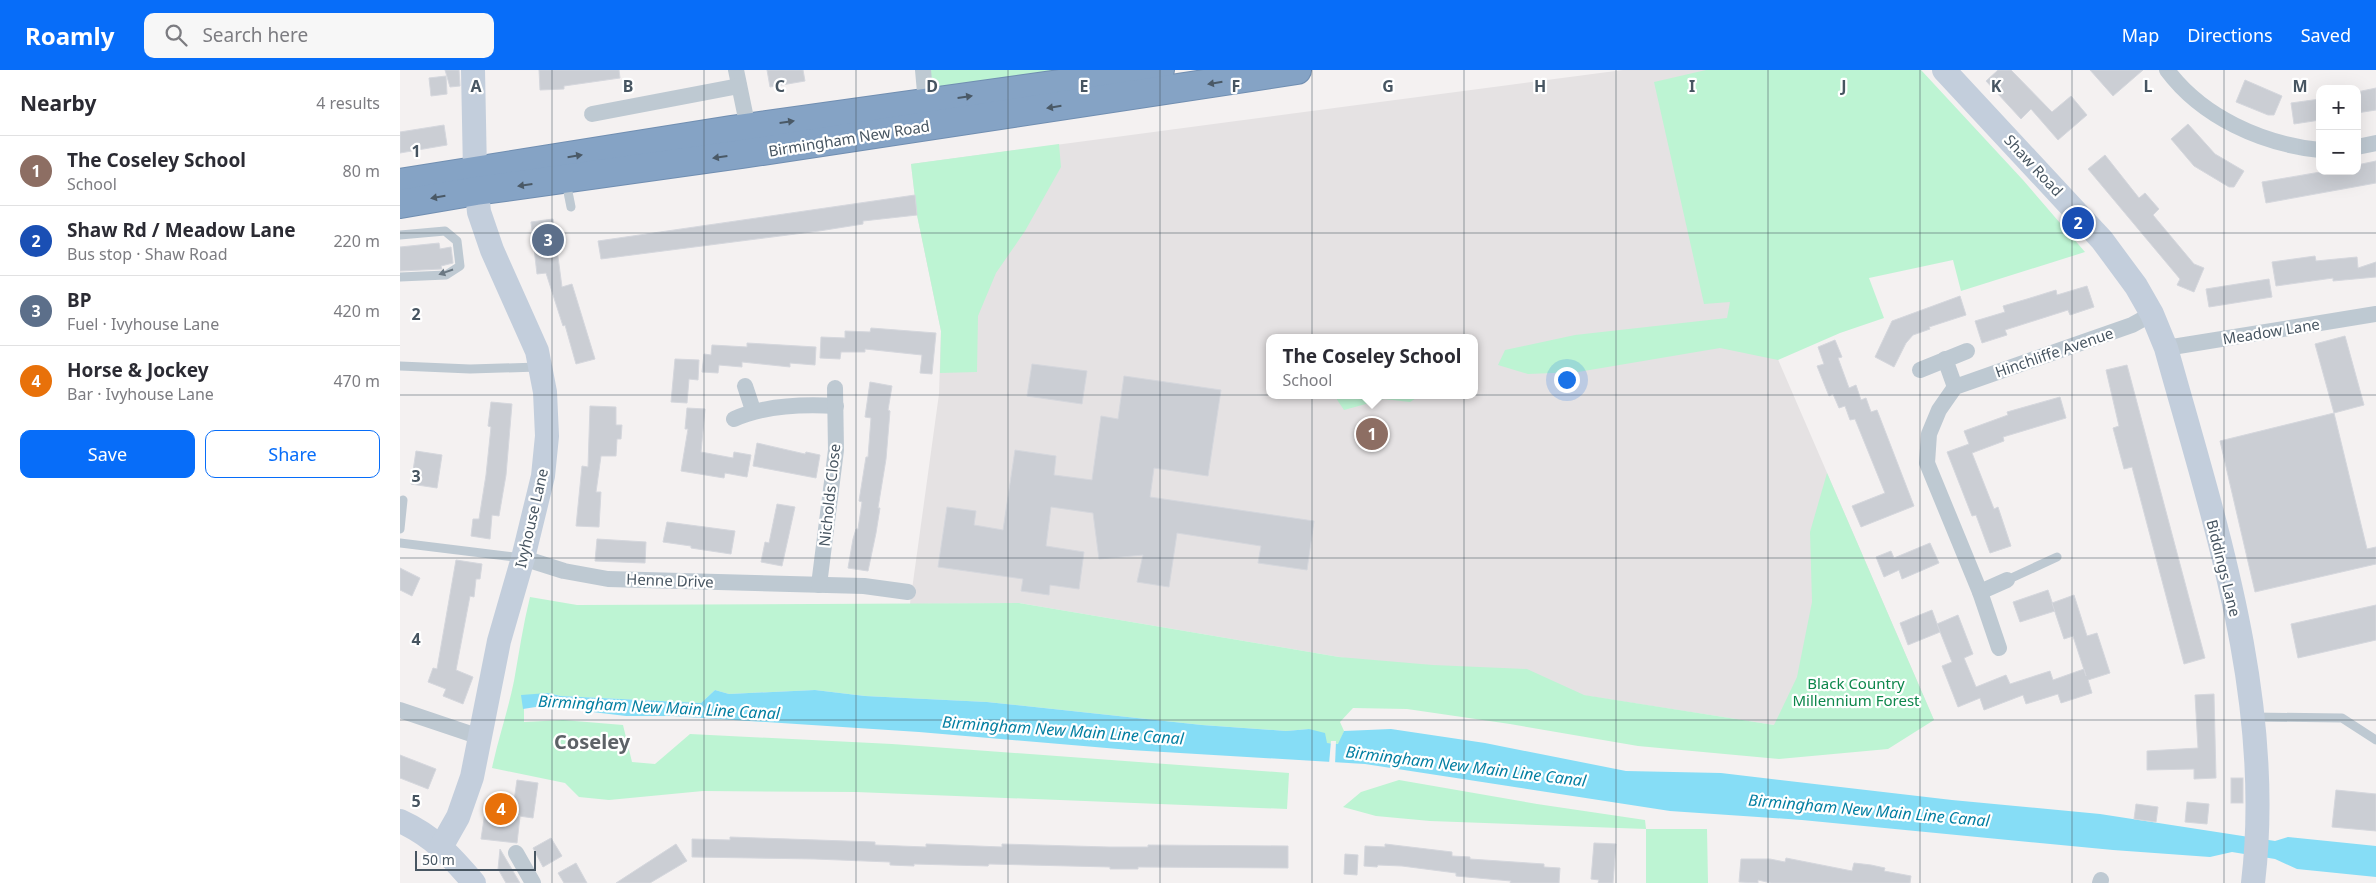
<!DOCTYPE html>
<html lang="en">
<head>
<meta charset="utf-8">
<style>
	body { margin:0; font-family:"Noto Sans",sans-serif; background:#f7f7f7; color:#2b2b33 }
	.controls { position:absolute; right:15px; top:15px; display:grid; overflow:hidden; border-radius:10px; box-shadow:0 5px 20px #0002 }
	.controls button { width:45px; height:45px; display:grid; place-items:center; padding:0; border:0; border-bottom:1px solid #e1e1e2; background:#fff; color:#2b2b33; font:25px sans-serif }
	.scale { position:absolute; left:15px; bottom:12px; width:121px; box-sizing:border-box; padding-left:5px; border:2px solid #475561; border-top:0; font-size:14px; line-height:18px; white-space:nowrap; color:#475561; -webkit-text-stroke:4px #fff; paint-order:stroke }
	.you { position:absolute; left:1166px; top:309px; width:18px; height:18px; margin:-12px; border:4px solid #fff; border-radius:50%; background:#1a73e8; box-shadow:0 0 0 8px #1a73e833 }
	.badge { display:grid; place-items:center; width:32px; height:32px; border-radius:50%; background:#076df9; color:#fff; font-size:16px; font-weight:700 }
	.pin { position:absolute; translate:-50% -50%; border:2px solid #fff; box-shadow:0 1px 5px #0006 }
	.popup { position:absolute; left:866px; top:264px; width:212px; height:65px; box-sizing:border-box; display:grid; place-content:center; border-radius:10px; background:#fff; filter:drop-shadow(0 1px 4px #0005); font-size:16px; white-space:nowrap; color:#7c7c81 }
	.popup b { font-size:19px; color:#2b2b33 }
	.popup::after { content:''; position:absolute; left:50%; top:100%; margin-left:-10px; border:10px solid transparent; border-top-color:#fff }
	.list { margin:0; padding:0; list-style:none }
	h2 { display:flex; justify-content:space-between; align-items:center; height:65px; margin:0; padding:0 20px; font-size:21px }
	h2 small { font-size:16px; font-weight:400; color:#7c7c81 }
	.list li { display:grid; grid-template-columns:32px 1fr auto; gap:15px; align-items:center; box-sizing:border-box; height:70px; padding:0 20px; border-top:1px solid #e1e1e2 }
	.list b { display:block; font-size:19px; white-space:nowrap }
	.list p { margin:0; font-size:16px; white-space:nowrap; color:#7c7c81 }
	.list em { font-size:16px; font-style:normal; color:#7c7c81 }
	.actions { display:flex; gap:10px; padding:15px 20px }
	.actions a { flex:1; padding:11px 0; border:1px solid #076df9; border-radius:10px; text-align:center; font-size:18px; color:#076df9 }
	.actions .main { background:#076df9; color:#fff }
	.icon { flex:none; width:28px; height:28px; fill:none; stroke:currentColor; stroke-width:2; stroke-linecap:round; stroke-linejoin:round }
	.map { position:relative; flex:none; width:1976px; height:813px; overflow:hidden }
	header { display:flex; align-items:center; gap:30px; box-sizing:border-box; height:70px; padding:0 25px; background:#076df9; color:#fff }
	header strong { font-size:24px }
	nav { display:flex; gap:28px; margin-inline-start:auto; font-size:18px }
	.search { width:350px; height:45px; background:#f7f7f7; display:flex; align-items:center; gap:12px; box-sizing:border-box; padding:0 18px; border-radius:10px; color:#7c7c81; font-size:19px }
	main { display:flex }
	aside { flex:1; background:#fff }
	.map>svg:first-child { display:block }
</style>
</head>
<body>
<header>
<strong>Roamly</strong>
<div class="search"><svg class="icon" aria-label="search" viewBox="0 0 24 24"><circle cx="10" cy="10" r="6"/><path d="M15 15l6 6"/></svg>Search here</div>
<nav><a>Map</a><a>Directions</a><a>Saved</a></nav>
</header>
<main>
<aside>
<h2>Nearby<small>4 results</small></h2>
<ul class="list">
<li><span class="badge" style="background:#8d6e63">1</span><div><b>The Coseley School</b><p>School</p></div><em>80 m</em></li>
<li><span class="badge" style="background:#1a4fb4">2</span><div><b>Shaw Rd / Meadow Lane</b><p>Bus stop · Shaw Road</p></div><em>220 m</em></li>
<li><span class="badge" style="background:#5c6f8a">3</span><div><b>BP</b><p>Fuel · Ivyhouse Lane</p></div><em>420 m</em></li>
<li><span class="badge" style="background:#e8710a">4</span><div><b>Horse &amp; Jockey</b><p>Bar · Ivyhouse Lane</p></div><em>470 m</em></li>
</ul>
<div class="actions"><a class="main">Save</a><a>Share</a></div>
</aside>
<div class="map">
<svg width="1976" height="813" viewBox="0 0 1976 813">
	<rect width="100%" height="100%" fill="#f4f1f1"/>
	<path fill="#e5e2e3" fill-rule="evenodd" d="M1223 0H1309L1367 264 1534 650 1374 655 939 587 619 533 510 534 539 324 541 261 517 145 511 94ZM870 268H1074V325H870Z"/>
	<g fill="#bdf4d3">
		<polygon points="523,0 734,0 526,33"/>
		<polygon points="1306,0 1521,0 1623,110 1685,182 1561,221 1553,190 1469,208 1484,248 1440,263 1378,290 1320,278 1178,302 1128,304 1098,295 1105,280 1175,265 1327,248 1330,232 1304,234 1254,12"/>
		<polygon points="659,74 661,97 625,161 596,203 578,246 577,302 540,303 541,261 517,145 511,94"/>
		<polygon points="934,325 1021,325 1010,332 984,329 944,340"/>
		<path d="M1427 403 1534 650 1488 679 1379 689 1238 676 1110 654 1007 639 953 638 940 652 944 661 939 674 927 673 909 659 886 661 802 655 587 632 465 626 415 620 329 624 315 620 301 633 161 626 148 623 124 631V652L163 650 223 655 232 692 255 694 290 664 492 674 889 703 887 739 456 722 303 721 209 730 179 727 165 713 92 698C98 669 108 641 114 611 119 583 123 555 130 527L177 535 619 533 939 587 1033 595 1127 599 1184 625 1374 655 1397 607 1412 532 1410 462Z"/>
		<polygon points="999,710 1137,734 1245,750 1246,759 1307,759 1308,813 1246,813 1246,759 1030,751 976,746 943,737 961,722"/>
	</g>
	<polygon fill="#86ddf6" points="315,620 329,624 415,620 465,626 587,632 802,655 886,661 909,659 925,663 927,673 938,674 944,661 991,659 1085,673 1226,701 1321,703 1552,730 1700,744 1875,771 1888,767 1976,776 1976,807 1897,799 1875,789 1832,782 1810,787 1713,780 1402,750 1270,741 965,694 730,680 519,662 273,646 226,646 142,636 123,639 121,625 148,623 161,626 301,633"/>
	<polygon fill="#f4f1f1" points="931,671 936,671 935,695 929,694"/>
	<g fill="#cbced4" stroke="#d5d7dd">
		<polygon points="45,0 59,0 60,16 50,17"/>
		<polygon points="139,0 219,0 220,8 164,16 164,19 140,20"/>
		<polygon points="367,0 403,0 405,11 370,17"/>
		<polygon points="1598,0 1611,0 1652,42 1671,26 1687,45 1658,70 1631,39 1621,49 1586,11"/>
		<polygon points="1690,0 1743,0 1713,26"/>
		<polygon points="46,6 47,24 31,26 29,8"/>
		<polygon points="1845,10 1882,26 1874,45 1868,45 1836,32"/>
		<polygon points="1976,18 1976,40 1957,43 1957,22"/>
		<polygon points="1920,29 1920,50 1894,54 1891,33"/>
		<polygon points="1788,54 1815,84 1844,101 1834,117 1829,117 1794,96 1771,69"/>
		<polygon points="44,55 47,75 0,83 0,62"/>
		<polygon points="1705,85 1739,128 1745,123 1759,139 1753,145 1794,194 1804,198 1794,222 1777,215 1780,209 1688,99"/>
		<polygon points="1976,91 1976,113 1866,133 1862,112 1926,101 1957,101 1957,95"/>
		<polygon points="515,125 517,145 463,151 463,154 419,161 201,189 198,171"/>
		<polygon points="153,149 162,217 172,214 195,289 176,294 165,255 163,256 146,203 137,204 131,152"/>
		<polygon points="39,173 40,179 51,177 53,193 41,196 42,199 0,201 0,177"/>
		<polygon points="1915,186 1916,191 1957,187 1958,198 1976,192 1976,207 1933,211 1933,208 1876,216 1872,192"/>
		<polygon points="1869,209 1872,227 1809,237 1806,219"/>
		<polygon points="1687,216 1694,237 1670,245 1668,240 1605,260 1607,265 1582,273 1575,251 1605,242 1603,236 1627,229 1656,220 1657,225"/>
		<polygon points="1560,226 1566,245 1529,257 1530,259 1513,265 1506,273 1494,297 1475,287 1492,251"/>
		<polygon points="471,258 536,263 532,304 520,303 522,285 465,279 465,282 441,282 440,289 420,288 421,267 445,268 445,261 470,262"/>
		<polygon points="1945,266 1964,335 1934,343 1915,274"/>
		<polygon points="1435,270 1442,287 1438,288 1449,318 1456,315 1461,330 1466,328 1471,342 1477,340 1514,436 1461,457 1452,436 1485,423 1455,349 1450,350 1445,336 1439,338 1433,324 1429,326 1417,296 1424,294 1418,277"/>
		<polygon points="347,273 416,277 415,295 390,293 390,297 342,292 342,297 319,295 318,303 302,302 304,284 311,285 312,275 347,277"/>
		<polygon points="275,289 299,290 298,310 289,309 287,333 271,332"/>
		<polygon points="632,294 687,301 682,334 627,326"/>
		<polygon points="1727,295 1805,588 1784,594 1732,397 1724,399 1713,358 1719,356 1706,300"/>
		<polygon points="724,306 821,320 808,406 754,398 750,427 914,451 907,500 858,493 861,476 777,463 769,517 737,512 743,485 699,489 693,443 651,437 646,476 684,482 679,519 650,515 649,525 621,521 623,509 538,497 547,437 576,441 574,455 603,460 615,380 656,386 654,405 692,410 701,346 718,349"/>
		<polygon points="470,312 492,316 488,340 490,341 486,389 478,438 480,438 476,463 468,501 448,498 453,469 456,459 458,459 462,432 459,431 466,387 468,387 471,348 465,347"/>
		<polygon points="1660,327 1666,348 1603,367 1604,371 1572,383 1594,439 1598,437 1611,476 1590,483 1576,445 1572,446 1547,382 1569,374 1564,361 1608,345 1607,342"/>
		<polygon points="91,332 112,334 106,405 99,446 92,445 90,469 71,466 73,449 79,449 86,405 91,357 88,356"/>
		<polygon points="190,336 216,337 216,355 222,355 221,369 217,369 216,386 201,386 196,422 201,422 199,457 176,456 182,396 188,397"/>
		<polygon points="287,338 305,339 301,382 333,388 334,382 351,385 347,407 325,403 324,408 281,401 288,359 285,359"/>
		<polygon points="1934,343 1967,479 1976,477 1976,494 1855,522 1820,371"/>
		<polygon points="357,373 405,384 406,382 420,385 416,408 353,396"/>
		<polygon points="16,381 42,385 37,418 11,414"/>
		<polygon points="377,434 395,437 382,496 361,492 365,472 369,473"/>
		<polygon points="267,452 335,461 331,484 291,478 291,476 263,472"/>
		<polygon points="197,469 246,472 245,493 195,491"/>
		<polygon points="1530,473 1539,493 1502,509 1499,500 1484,507 1476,487 1491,481 1494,488"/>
		<polygon points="56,490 82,494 80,509 76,509 74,527 70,526 56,600 73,607 63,634 43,626 46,619 28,612 33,598 37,599"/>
		<polygon points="0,498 20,508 12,526 0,520"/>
		<polygon points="1648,520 1655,541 1620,552 1613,532"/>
		<polygon points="1674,525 1687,566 1697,563 1710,603 1688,610 1692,623 1661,633 1658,624 1626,634 1623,625 1584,640 1580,628 1558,637 1542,596 1552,592 1537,554 1558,545 1573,584 1564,588 1576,617 1606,605 1610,614 1650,601 1653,610 1684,599 1686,606 1673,566 1664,569 1652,533"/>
		<polygon points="1976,535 1976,570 1898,588 1891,554"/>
		<polygon points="1532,540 1540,562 1508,575 1500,553"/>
		<polygon points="1814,624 1816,708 1794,709 1794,699 1747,700 1747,681 1798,678 1795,625"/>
		<polygon points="0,685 36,699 28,719 0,708"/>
		<rect x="1831" y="708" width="12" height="25"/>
		<polygon points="117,710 138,713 133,748 112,745"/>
		<polygon points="1936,720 1976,724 1976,761 1932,757"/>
		<polygon points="1787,732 1809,734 1807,754 1785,752"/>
		<polygon points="1736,734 1758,737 1756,752 1734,749"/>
		<polygon points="85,742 120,746 117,773 81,769"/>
		<polygon points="330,767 475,772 475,775 526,777 526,774 602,777 602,774 709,777 748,777 748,775 888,776 888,798 738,797 738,799 710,799 710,797 589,794 588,796 514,794 514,796 490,795 490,792 415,789 292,787 292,769 330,770"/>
		<polygon points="151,768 162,786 143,797 133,778"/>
		<polygon points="1194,773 1216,774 1213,813 1198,813 1199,810 1191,809"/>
		<polygon points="276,774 287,791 250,813 216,813"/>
		<polygon points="985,774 1052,782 1052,786 1070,787 1070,789 1144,794 1144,797 1160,798 1159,813 1110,813 1111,811 1056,806 1056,803 1002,796 978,795 977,797 964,796 965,776 985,777"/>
		<polygon points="100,779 120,813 106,813 98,799"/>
		<polygon points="945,784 958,785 957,805 944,804"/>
		<polygon points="1386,788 1452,801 1454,793 1471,795 1485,798 1484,801 1511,806 1510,813 1371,813 1358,810 1358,813 1339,812 1341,789 1370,789 1385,792"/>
		<polygon points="176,793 187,813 164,813 158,803"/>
	</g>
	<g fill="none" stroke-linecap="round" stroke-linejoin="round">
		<defs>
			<g id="highway">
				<polyline points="0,113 331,60 760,0"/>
				<polyline points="0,134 76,121 342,84 897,0"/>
			</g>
		</defs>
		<use href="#highway" stroke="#708eb1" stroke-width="30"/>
		<g stroke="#bec9d2" stroke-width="9">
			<polyline points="166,112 171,137"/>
			<polyline points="0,165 45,161 57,171 60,196 46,205 0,207"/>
			<polyline points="0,296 70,299 138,297"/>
			<polyline points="0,459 3,430"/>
			<polyline points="0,473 123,488"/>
			<polyline points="1607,510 1657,487"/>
			<polyline points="1853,647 1942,648 1976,670"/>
		</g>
		<g stroke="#bec9d2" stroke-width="16">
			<polyline points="336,0 348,58"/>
			<polyline points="523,0 526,33"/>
			<path d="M1767 0C1802 47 1862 74 1920 80"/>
			<polyline points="192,44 339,16"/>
			<polyline points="1957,77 1976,73"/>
			<polyline points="1766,278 1976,244"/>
			<polyline points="1545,289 1555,317"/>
			<polyline points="1520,300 1567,281"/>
			<polyline points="345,316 353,340"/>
			<path d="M334 349C365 335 402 334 436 336"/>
			<polyline points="123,488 164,501 208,509 464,516 508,522"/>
			<polyline points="419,515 436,380 435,318"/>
			<polyline points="1580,522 1607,510"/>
			<polyline points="1599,578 1580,522 1527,393 1529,364 1539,340 1555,317 1732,255 1752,244"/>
			<polyline points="0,640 80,667"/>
			<polyline points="116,783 133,813"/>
			<polyline points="1700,813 1701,810"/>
		</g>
		<g stroke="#c3cedc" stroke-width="24">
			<path d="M1544 0 1702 170 1736 216 1752 244 1766 278C1814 451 1875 630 1853 813"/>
			<path d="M0 751C33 766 51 786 74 813"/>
			<polyline points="41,777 58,747 72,707 99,571 123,488 143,406 147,366 145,322 137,281 92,180 79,142 75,102 73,0"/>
		</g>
		<use href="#highway" stroke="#85a3c5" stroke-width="28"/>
	</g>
	<defs><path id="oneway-solid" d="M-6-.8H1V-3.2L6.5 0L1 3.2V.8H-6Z" transform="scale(1.25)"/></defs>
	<g fill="#4a5966">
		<use href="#oneway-solid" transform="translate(815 13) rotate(171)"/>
		<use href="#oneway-solid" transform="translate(565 27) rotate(-8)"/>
		<use href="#oneway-solid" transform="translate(654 37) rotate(171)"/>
		<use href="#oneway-solid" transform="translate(387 52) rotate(-8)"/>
		<use href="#oneway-solid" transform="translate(175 86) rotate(-9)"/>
		<use href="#oneway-solid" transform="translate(320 87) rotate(172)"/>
		<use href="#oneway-solid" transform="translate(125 115) rotate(172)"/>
		<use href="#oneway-solid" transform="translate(38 127) rotate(170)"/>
	</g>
	<use fill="#6b7883" href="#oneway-solid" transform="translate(46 202) rotate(161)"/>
	<path fill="none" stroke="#475561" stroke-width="1" stroke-opacity="0.55" d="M152 0V813M304 0V813M456 0V813M608 0V813M760 0V813M912 0V813M1064 0V813M1216 0V813M1368 0V813M1520 0V813M1672 0V813M1824 0V813M0 163H1976M0 325H1976M0 488H1976M0 650H1976"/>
	<g text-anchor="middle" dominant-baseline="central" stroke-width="4.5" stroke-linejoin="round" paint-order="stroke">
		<g font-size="15" fill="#475561" stroke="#fff">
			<text transform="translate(449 68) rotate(-9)">Birmingham New Road</text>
			<text transform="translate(1634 95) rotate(47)">Shaw Road</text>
			<text transform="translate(1871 261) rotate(-9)">Meadow Lane</text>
			<text transform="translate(1654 282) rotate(-19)">Hinchliffe Avenue</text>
			<text transform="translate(429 425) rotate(-84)">Nicholds Close</text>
			<text transform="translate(131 448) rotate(-77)">Ivyhouse Lane</text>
			<text transform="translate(1824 498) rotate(76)">Biddings Lane</text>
			<text transform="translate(270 510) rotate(2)">Henne Drive</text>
		</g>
		<g font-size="15" fill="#0e874c" stroke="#fff">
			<text x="1456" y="613">Black Country<tspan x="1456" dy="17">Millennium Forest</tspan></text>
		</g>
		<g font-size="16" font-style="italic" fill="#037fa2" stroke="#fff">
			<text transform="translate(259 637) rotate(3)">Birmingham New Main Line Canal</text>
			<text transform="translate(663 660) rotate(4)">Birmingham New Main Line Canal</text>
			<text transform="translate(1066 696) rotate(7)">Birmingham New Main Line Canal</text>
			<text transform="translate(1469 740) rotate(5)">Birmingham New Main Line Canal</text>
		</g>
		<g font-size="20" font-weight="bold" fill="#5d6267" stroke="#fff">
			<text x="192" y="671">Coseley</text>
		</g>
	</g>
	<g font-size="16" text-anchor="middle" font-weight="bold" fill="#475561" stroke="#fff" stroke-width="4.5" stroke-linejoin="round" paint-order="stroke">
		<text x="76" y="22">A</text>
		<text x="228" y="22">B</text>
		<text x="380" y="22">C</text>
		<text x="532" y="22">D</text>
		<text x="684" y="22">E</text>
		<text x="836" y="22">F</text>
		<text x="988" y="22">G</text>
		<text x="1140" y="22">H</text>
		<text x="1292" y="22">I</text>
		<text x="1444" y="22">J</text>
		<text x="1596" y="22">K</text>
		<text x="1748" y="22">L</text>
		<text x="1900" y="22">M</text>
		<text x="16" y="87">1</text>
		<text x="16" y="250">2</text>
		<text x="16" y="412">3</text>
		<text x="16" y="575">4</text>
		<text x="16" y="737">5</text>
	</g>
</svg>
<div class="controls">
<button>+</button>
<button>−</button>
</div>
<div class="scale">50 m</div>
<div class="you"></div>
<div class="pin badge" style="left:972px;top:364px;background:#8d6e63">1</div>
<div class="popup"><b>The Coseley School</b>School</div>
<div class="pin badge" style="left:1678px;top:153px;background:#1a4fb4">2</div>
<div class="pin badge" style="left:148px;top:170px;background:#5c6f8a">3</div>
<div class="pin badge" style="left:101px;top:739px;background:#e8710a">4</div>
</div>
</main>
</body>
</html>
